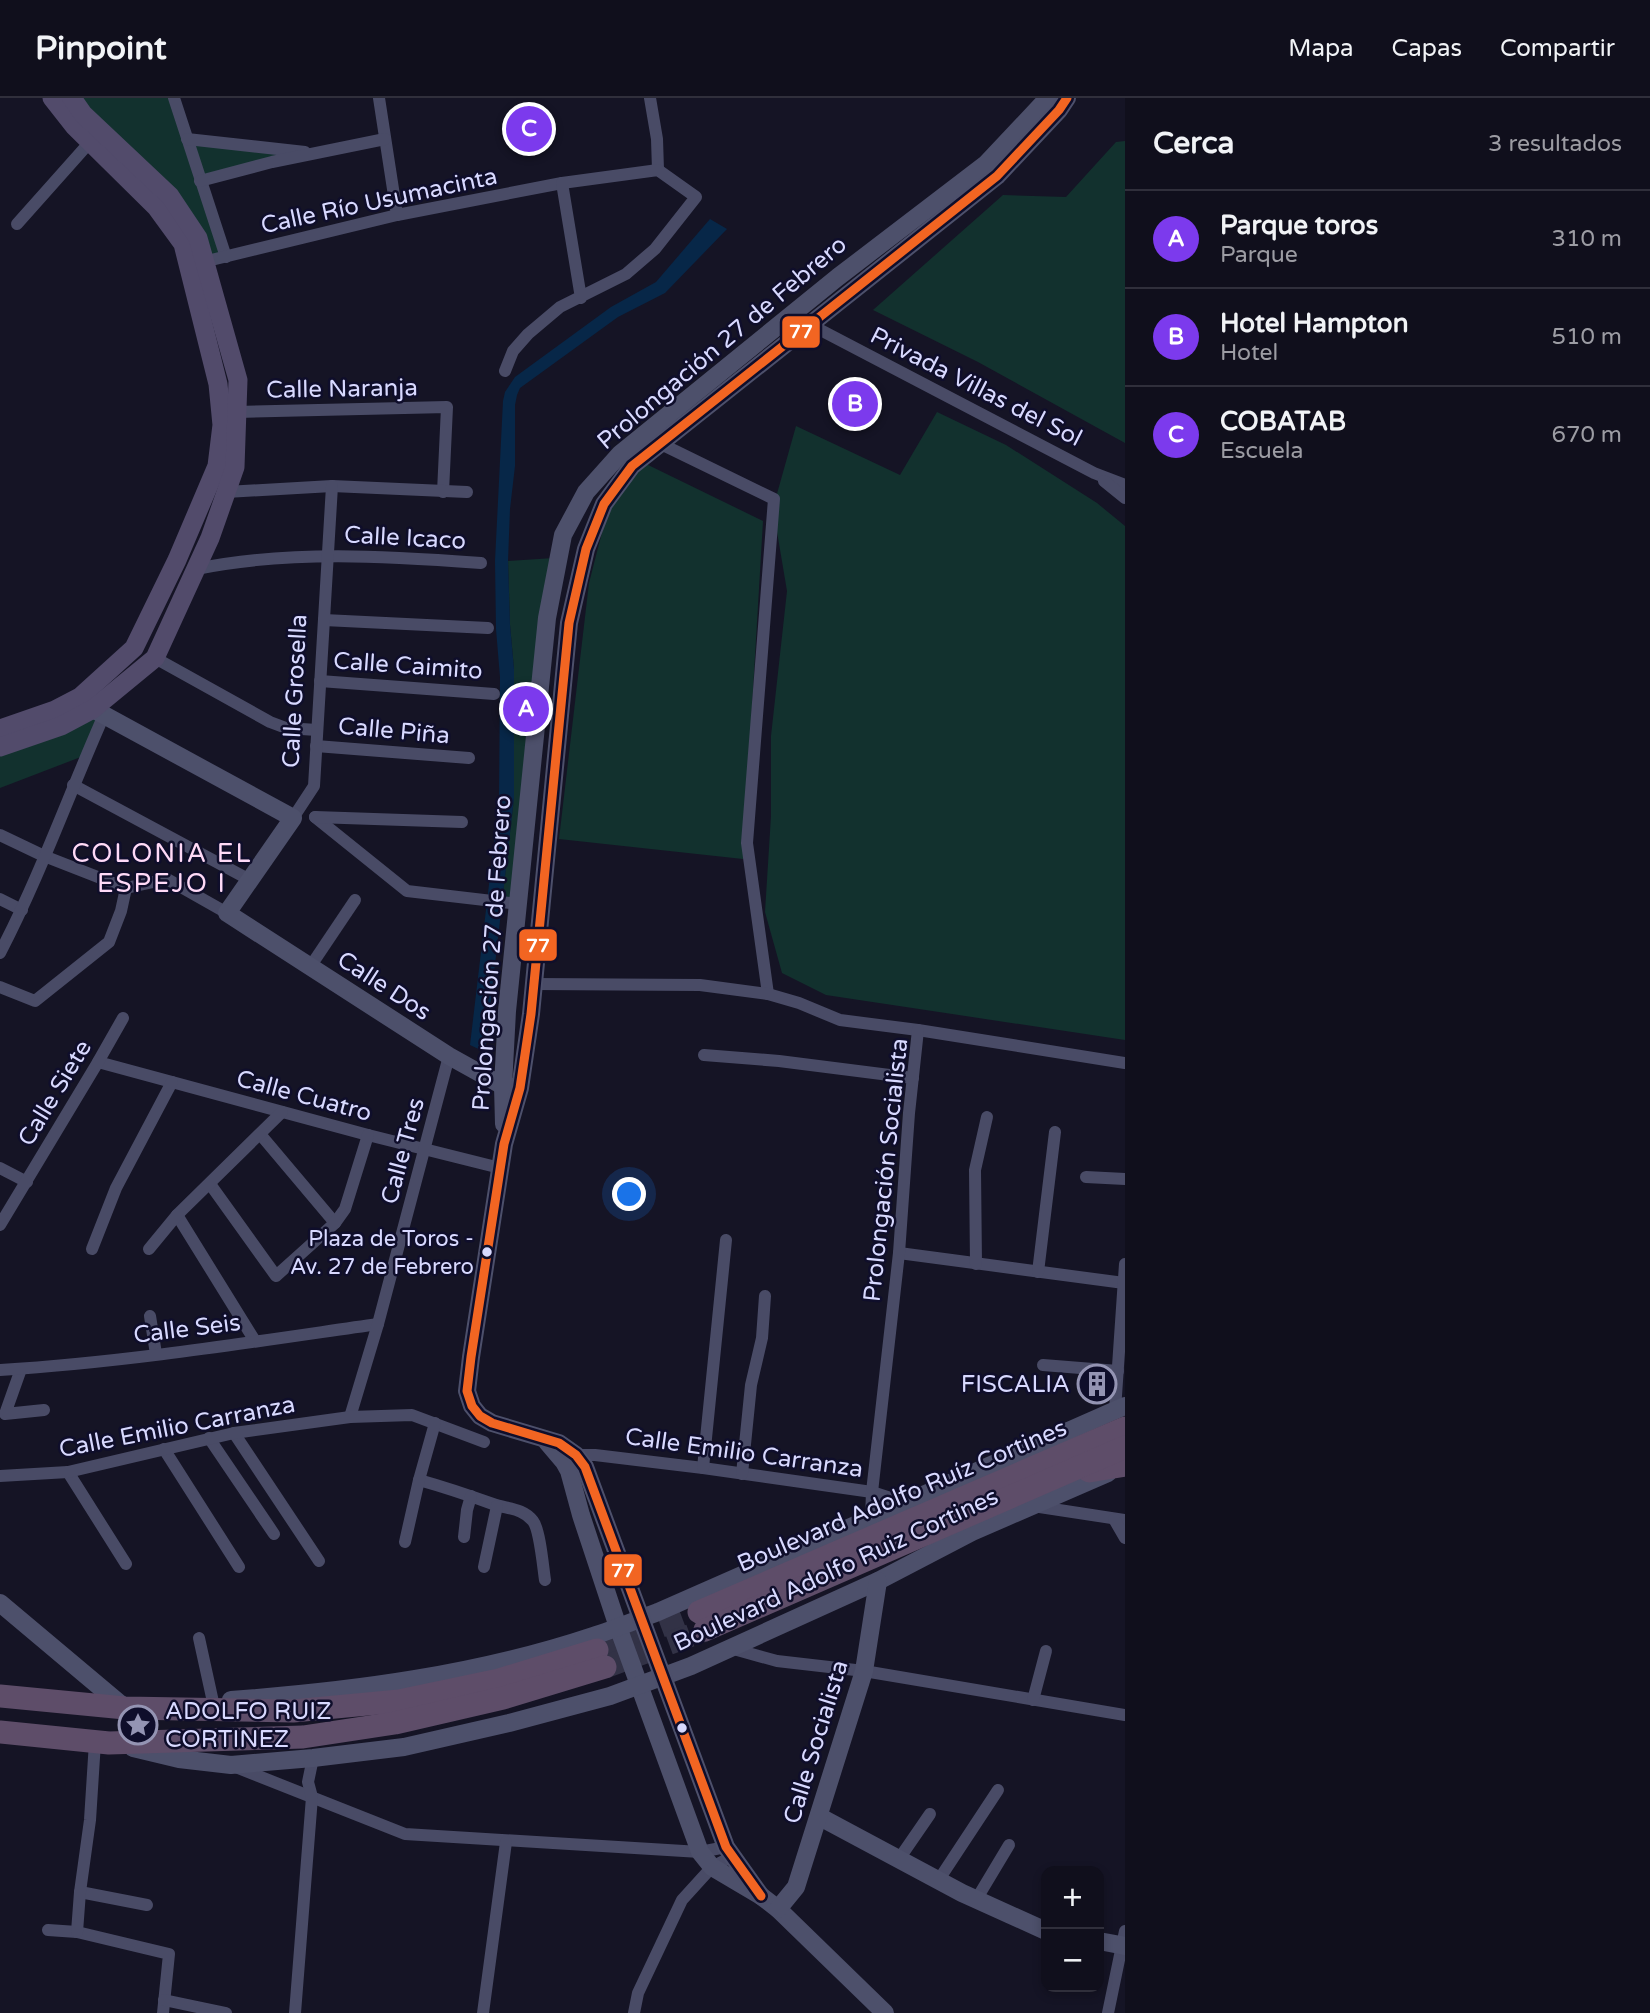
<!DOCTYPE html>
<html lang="es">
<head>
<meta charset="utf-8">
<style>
	body { margin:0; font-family:"Varela Round",sans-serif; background:#191825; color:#f1f3f6 }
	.controls { position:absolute; right:21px; bottom:21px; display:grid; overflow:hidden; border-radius:14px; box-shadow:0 4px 10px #0003 }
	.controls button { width:63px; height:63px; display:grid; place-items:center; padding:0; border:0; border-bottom:2px solid #302f3b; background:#100f1c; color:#f1f3f6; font:35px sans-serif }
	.you { position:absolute; left:630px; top:1097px; width:24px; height:24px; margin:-18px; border:5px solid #fff; border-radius:50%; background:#1a73e8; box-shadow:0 0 0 10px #1a73e833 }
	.badge { display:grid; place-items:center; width:46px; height:46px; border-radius:50%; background:#7c3aed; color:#fff; font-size:23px; font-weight:700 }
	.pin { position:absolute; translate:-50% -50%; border:4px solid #fff; box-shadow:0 2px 7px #0006 }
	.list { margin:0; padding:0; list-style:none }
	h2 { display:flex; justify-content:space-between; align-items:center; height:91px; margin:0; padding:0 28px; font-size:30px }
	h2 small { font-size:23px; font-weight:400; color:#9c9ca3 }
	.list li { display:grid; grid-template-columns:46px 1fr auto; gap:21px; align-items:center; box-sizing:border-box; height:98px; padding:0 28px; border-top:2px solid #302f3b }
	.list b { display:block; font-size:26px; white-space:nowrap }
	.list p { margin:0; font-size:23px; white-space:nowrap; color:#9c9ca3 }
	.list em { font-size:23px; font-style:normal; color:#9c9ca3 }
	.map { position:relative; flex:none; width:1125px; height:1915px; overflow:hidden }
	header { display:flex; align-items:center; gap:42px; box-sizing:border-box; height:98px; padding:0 35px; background:#100f1c; border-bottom:2px solid #302f3b }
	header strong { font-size:33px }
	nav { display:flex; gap:38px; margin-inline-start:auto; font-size:24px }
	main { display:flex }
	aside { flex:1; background:#100f1c }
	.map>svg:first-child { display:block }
</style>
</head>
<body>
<header>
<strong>Pinpoint</strong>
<nav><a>Mapa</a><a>Capas</a><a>Compartir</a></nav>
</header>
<main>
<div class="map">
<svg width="1125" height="1915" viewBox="0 0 1125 1915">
	<rect width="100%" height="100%" fill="#151425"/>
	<g fill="#12312e">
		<polygon points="72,0 174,0 188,41 319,55 201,83 226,159 206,164"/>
		<polygon points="1125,43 1125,345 978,264 873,212 1003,97 1066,99 1116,44"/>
		<polygon points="937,314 1006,347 1097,405 1125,428 1125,942 826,897 782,875 765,814 771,718 771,638 787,493 773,410 796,328 900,377"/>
		<polygon points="642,364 763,423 743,761 559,741 589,485 608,411"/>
		<polygon points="554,460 518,806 502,804 514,700 514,571 510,527 508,463"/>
		<polygon points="104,617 86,657 0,690 0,649"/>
	</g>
	<polygon fill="#072748" points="710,121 727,131 665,195 618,219 520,290 517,297 515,307 515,368 510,411 508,463 510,527 514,571 514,700 485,954 470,947 499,702 500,579 496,531 495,463 503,303 505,294 515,279 611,209 656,184"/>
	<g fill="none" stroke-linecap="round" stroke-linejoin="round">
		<g stroke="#323246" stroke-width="23" stroke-dasharray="23 11" stroke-linecap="butt">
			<polyline points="597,1552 699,1514"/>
			<polyline points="605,1569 705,1532"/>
		</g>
		<g stroke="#494b66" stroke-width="12">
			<polyline points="174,0 226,159"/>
			<polyline points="379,0 397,117"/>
			<polyline points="650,0 657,41 658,72"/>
			<polyline points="187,41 305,54"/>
			<polyline points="200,83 272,64 385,41"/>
			<polyline points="17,126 90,44"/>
			<polyline points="199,165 397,117 562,85"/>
			<polyline points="809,226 1094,375 1125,387"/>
			<polyline points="505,273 513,253 528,236 560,209 626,176 655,151 696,99 658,72 562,85 581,200"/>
			<polyline points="237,314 447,309 443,394"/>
			<polyline points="659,345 774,401 747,745 768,896"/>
			<polyline points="1104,383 1125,400"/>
			<polyline points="226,394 332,388 467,394"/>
			<path d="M196 471C290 452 386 458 481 465"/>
			<polyline points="324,522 488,530"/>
			<polyline points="155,560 270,624 286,630 317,632"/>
			<polyline points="320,583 494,596"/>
			<polyline points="316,648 469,660"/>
			<polyline points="73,687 250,782"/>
			<polyline points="315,719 407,793 518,806"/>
			<polyline points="315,719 462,724"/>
			<polyline points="293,720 314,688 332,388"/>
			<polyline points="0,737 44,758 126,790 167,781 227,815"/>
			<polyline points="0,801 22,812"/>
			<path d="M0 855C40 778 69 696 104 617"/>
			<polyline points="310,869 355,802"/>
			<polyline points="534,886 700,887 768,896 799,905 840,922 918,932 1125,965"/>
			<polyline points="0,889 35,903 109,844 121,813 126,790"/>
			<polyline points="704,957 779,963 913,980"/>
			<polyline points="98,964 368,1037 500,1070"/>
			<polyline points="260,1036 335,1125"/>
			<polyline points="0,1070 27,1084"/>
			<polyline points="1086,1079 1125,1081"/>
			<polyline points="210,1086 276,1178 335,1125 345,1111 368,1037"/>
			<polyline points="177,1117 255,1243"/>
			<polyline points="0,1127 98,964 123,920"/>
			<polyline points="92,1151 116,1090 172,984"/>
			<polyline points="149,1151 177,1117 282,1014"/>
			<polyline points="899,1155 1124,1185"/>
			<polyline points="976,1166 975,1072 987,1019"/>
			<polyline points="1038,1174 1055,1034"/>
			<polyline points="150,1218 156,1256"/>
			<polyline points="1043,1267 1118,1273"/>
			<polyline points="21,1271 5,1316 44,1312"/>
			<path d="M0 1272C127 1264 252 1244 378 1226"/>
			<polyline points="1115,1312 1125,1166"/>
			<polyline points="350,1319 378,1226 449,958"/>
			<polyline points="234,1335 319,1463"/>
			<polyline points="209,1340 274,1436"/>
			<polyline points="164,1351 239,1469"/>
			<polyline points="571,1360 576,1357 595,1357 703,1370 872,1394 906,1405"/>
			<polyline points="703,1370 726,1142"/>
			<polyline points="68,1374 126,1466"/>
			<polyline points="742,1376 751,1287 762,1240 765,1198"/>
			<polyline points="0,1378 68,1374 234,1335 350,1319 412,1317 484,1344"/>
			<path d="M419 1382C444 1389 468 1397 493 1406 507 1411 523 1410 533 1423 540 1432 543 1469 545 1482"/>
			<polyline points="1033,1408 1125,1422"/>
			<polyline points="871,1420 872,1394 899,1155 909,1015 918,932"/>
			<polyline points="1114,1421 1125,1440"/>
			<polyline points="464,1439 467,1412 471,1398"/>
			<polyline points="405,1444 419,1382 435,1325"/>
			<polyline points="484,1469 497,1408"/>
			<polyline points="199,1540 213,1604"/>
			<polyline points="730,1550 777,1563 864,1573 1125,1617"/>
			<polyline points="1033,1602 1046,1553"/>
			<polyline points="233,1668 405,1736 700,1754 726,1749"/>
			<polyline points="899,1761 930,1716"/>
			<polyline points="938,1783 998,1692"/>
			<polyline points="80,1794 147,1807"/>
			<polyline points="976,1802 1009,1747"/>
			<polyline points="48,1832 77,1834 169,1856 163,1915"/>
			<polyline points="77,1834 80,1794 90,1722 95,1644"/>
			<polyline points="164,1902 226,1915"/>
			<polyline points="295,1915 312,1699 308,1684 313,1660"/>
			<polyline points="483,1915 506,1744"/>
			<polyline points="634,1915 638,1895 682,1802 712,1769 733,1758"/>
			<polyline points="1108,1915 1125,1833"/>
		</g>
		<g stroke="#4d506b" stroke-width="18">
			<polyline points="83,602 93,611 293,720 227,815 449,958 503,988 512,989"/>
			<polyline points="504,1026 503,988 507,913 547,520 563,437 586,394 620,356 838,179 986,66 1048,0"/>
			<polyline points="547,1344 564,1364 569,1373 581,1417 618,1529 700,1754 712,1769 761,1798 778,1811 885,1915"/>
			<polyline points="0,1505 125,1610"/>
			<path d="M231 1602C353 1593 476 1577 593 1538 615 1531 636 1522 658 1514L1125 1308"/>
			<polyline points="133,1650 179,1661 231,1667 313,1660 404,1649 509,1625 610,1598 691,1568 878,1483 972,1434 1108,1375"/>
			<polyline points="820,1719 962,1795 1046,1833"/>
			<polyline points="761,1798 726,1749 585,1369 576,1357 559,1345 492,1325 480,1318 472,1308 467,1293 471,1259 504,1046 520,990 531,916 569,525 586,451 604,406 632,368 997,78 1059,12 1067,0"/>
			<polyline points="778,1811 796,1789 864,1573 878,1483"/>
			<polyline points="1099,1843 1125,1848"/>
		</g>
		<g stroke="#524b6b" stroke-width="19">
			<polyline points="0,631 55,612 80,599 134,550 177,462 217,368 222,327 218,286 183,146 156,109 74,28 52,0"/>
			<polyline points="0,649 61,628 93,611 155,560 210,440 235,369 238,282 198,140 170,98 83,16 72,0"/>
		</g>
		<g stroke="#5e4d69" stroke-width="23">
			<polyline points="1089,1373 1125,1367"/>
			<polyline points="699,1514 1125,1330"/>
			<polyline points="705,1532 1125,1349"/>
			<polyline points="0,1598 125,1610 293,1613 399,1603 499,1582 597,1552"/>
			<polyline points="0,1634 109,1645 303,1639 395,1625 503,1600 605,1569"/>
		</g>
		<defs>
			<polyline id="bus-1" points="761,1798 726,1749 585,1369 576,1357 559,1345 492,1325 480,1318 472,1308 467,1293 471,1259 504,1046 520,990 531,916 569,525 586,451 604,406 632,368 997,78 1059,12 1067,0"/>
		</defs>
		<use href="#bus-1" stroke="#0f0e2b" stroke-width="14"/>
		<use href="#bus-1" stroke="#f26522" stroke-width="9"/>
	</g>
	<defs>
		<symbol id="building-ring" viewBox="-11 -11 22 22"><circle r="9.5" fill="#0f0e2b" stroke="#9494b3" stroke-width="1.5"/><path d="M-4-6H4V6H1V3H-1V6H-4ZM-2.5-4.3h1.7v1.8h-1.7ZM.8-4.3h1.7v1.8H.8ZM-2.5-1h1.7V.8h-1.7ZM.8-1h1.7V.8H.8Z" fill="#9494b3"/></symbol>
		<symbol id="sight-ring" viewBox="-11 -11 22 22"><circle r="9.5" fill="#0f0e2b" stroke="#9494b3" stroke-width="1.5"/><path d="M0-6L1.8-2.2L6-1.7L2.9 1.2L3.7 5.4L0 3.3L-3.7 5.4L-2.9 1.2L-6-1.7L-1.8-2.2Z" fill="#9494b3"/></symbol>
	</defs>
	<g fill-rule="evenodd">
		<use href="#building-ring" x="1075" y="1264" width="44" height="44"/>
		<use href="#sight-ring" x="116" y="1605" width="44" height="44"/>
	</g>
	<g fill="#d8d9ff" stroke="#0f0e2b" stroke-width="2.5">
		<circle cx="487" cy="1154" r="6"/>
		<circle cx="682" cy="1630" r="6"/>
	</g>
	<g text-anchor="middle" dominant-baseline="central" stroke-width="5" stroke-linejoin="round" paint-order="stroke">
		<g font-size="22" fill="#d8d9ff" stroke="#0f0e2b" text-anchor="end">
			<text x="474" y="1141">Plaza de Toros -<tspan x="474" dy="28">Av. 27 de Febrero</tspan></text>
		</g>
		<g font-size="24" fill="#d8d9ff" stroke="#0f0e2b">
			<text transform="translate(379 103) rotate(-12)">Calle Río Usumacinta</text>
			<text transform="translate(722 245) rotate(-40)">Prolongación 27 de Febrero</text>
			<text transform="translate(976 289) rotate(27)">Privada Villas del Sol</text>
			<text transform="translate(342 291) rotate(-1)">Calle Naranja</text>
			<text transform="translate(405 440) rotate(3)">Calle Icaco</text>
			<text transform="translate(408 568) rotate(4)">Calle Caimito</text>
			<text transform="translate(295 593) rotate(-87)">Calle Grosella</text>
			<text transform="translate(394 633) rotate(5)">Calle Piña</text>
			<text transform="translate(492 855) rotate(-86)">Prolongación 27 de Febrero</text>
			<text transform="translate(384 888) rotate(33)">Calle Dos</text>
			<text transform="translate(55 995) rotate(-59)">Calle Siete</text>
			<text transform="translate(304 998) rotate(15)">Calle Cuatro</text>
			<text transform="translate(403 1053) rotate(-75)">Calle Tres</text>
			<text transform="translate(886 1072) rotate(-84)">Prolongación Socialista</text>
			<text transform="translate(187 1231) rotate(-7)">Calle Seis</text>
			<text transform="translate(177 1329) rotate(-11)">Calle Emilio Carranza</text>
			<text transform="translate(744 1355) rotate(8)">Calle Emilio Carranza</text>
			<text transform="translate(902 1398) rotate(-23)">Boulevard Adolfo Ruíz Cortines</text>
			<text transform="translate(836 1472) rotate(-25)">Boulevard Adolfo Ruiz Cortines</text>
			<text transform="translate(816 1644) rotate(-73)">Calle Socialista</text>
		</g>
		<g font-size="24" fill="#d8d9ff" stroke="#0f0e2b" text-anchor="end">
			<text x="1070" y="1286">FISCALIA</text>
			<text x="165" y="1613" text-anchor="start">ADOLFO RUIZ<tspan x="165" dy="28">CORTINEZ</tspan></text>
		</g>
		<g font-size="26" letter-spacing="2" fill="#ffdaf7" stroke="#0f0e2b">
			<text x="162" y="755">COLONIA EL<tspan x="162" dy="30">ESPEJO I</tspan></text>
		</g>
	</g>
	<g stroke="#0f0e2b" stroke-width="2.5">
		<rect x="781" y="217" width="40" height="34" rx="7" fill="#f26522"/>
		<rect x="518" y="830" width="40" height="34" rx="7" fill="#f26522"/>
		<rect x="603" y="1455" width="40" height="34" rx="7" fill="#f26522"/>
	</g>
	<g font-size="19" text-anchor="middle" font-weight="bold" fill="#fff">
		<text x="801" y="240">77</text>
		<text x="538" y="854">77</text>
		<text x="623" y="1479">77</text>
	</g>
</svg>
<div class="controls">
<button>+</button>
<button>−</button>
</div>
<div class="you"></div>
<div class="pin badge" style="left:526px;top:611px">A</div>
<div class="pin badge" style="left:855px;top:306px">B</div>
<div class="pin badge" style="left:529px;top:31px">C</div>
</div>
<aside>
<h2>Cerca<small>3 resultados</small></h2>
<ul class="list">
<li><span class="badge">A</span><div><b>Parque toros</b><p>Parque</p></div><em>310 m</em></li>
<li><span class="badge">B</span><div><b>Hotel Hampton</b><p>Hotel</p></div><em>510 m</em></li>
<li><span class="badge">C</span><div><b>COBATAB</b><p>Escuela</p></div><em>670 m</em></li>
</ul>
</aside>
</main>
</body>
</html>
